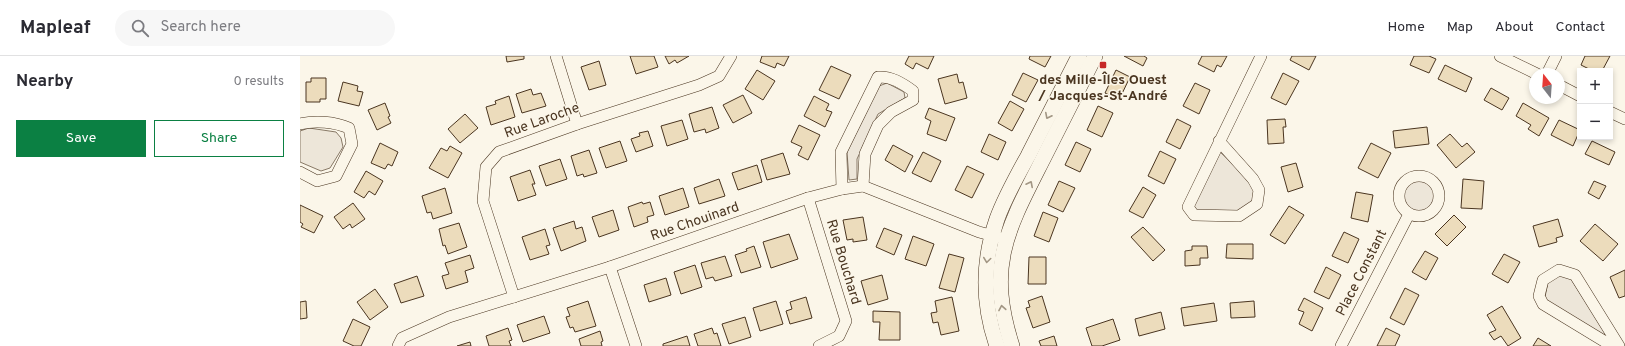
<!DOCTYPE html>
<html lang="en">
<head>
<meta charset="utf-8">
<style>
	body { margin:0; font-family:Overpass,sans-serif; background:#f7f7f7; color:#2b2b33 }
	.controls { position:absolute; right:12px; top:12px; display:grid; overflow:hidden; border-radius:0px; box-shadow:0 2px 6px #0003 }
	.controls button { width:36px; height:36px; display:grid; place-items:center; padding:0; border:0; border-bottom:1px solid #e1e1e2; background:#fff; color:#2b2b33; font:20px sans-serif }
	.compass { position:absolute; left:1229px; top:12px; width:36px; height:36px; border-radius:50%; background:#fff; box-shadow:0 2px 6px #0003; rotate:343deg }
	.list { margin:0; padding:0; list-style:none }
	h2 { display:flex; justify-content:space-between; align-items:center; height:52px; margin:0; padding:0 16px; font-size:17px }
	h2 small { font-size:13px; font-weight:400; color:#7c7c81 }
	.actions { display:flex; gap:8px; padding:12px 16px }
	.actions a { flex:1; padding:9px 0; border:1px solid #0b8043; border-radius:0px; text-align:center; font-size:14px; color:#0b8043 }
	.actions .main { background:#0b8043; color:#fff }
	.icon { flex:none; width:22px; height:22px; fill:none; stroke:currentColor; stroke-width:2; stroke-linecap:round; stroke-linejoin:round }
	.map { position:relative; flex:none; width:1325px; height:290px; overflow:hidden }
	header { display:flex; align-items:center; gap:24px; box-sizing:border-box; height:56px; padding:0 20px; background:#fff; border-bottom:1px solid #e1e1e2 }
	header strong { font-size:19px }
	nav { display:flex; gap:22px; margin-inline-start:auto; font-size:14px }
	.search { width:280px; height:36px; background:#f7f7f7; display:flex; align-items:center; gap:10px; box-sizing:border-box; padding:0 14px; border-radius:22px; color:#7c7c81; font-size:15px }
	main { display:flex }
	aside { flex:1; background:#fff }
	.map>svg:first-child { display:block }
</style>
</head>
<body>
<header>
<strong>Mapleaf</strong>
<div class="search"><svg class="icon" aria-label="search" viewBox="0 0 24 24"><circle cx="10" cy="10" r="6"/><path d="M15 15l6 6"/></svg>Search here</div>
<nav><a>Home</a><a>Map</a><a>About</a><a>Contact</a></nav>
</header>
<main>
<aside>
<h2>Nearby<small>0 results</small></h2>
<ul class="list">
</ul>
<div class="actions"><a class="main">Save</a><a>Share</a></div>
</aside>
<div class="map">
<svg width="1325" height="290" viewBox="0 0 1325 290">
	<rect width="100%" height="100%" fill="#fbf6e9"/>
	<g fill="#ede6d9" stroke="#887966">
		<polygon points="587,27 604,36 605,42 578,58 557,103 557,123 549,124 547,96 579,30"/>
		<polygon points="9,72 36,76 41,82 43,91 30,112 21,115 0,106 0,75"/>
		<polygon points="919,95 952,126 955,136 955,145 937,158 898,155 893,150"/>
		<circle cx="1119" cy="140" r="17"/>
		<polygon points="1261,219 1271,223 1309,283 1246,245 1245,241 1248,226"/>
	</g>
	<g fill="#ecdcbc" stroke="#4a3520">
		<polygon points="206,0 224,0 224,3 207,6"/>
		<polygon points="330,0 354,0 358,11 336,18"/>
		<polygon points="365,0 389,0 377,7 375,4 369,8"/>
		<polygon points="462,0 489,0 484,10 477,7 475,12 460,6"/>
		<polygon points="609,0 634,0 628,13 616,7 613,13 605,8"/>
		<polygon points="730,0 751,0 745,11 729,3"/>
		<polygon points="824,0 844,0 847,2 843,10"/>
		<polygon points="902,0 927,0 921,11 917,9 914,16 898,8"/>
		<polygon points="992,0 1016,0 1009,14 990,4"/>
		<polygon points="1114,0 1129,0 1136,3 1129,17 1110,9"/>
		<polygon points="1285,0 1310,0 1302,15 1293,15 1281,9"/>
		<polygon points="299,5 306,29 289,34 281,11"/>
		<polygon points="1145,9 1172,22 1166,36 1138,23"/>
		<polygon points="531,10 551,19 539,43 519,34"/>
		<polygon points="457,14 475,25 463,44 445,33"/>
		<polygon points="816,14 830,21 819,44 805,37"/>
		<polygon points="723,17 738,24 726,46 712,39"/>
		<polygon points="983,17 999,25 986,49 971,42"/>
		<polygon points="657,18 659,27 663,26 667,42 645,48 638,23"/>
		<polygon points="11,22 26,22 26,43 20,43 20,46 6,46 6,26 11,26"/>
		<polygon points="43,26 58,30 57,35 63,36 59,50 38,45"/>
		<polygon points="895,27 910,34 899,58 883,50"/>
		<polygon points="1191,32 1209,42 1202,54 1184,44"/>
		<polygon points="231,33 233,39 241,37 246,50 222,57 216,38"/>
		<polygon points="443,39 452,57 433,67 423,49"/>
		<polygon points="209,40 215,61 191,69 186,51 196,48 195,45"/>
		<polygon points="514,40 529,48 526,54 532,56 525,71 504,60"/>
		<polygon points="710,45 724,53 712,75 698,67"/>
		<polygon points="85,47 90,60 88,61 91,67 77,74 68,54"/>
		<polygon points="1223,47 1249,62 1239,80 1228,73 1231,69 1216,60"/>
		<polygon points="798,50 813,57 802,81 787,74"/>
		<polygon points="412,51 419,72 406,77 405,73 394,76 389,58"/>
		<polygon points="629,52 655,62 646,85 627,78 631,65 625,62"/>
		<polygon points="165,58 178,72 160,87 148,73"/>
		<polygon points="877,63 891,70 880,93 866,86"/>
		<polygon points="985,63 986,71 983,71 984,87 968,88 967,64"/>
		<polygon points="382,64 388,83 367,90 361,70"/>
		<polygon points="1259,64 1280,74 1273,90 1251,79"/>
		<polygon points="499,69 520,79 508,104 498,99 502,91 491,86"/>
		<polygon points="1127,71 1129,88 1095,92 1093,75"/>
		<polygon points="348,75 353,90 336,96 331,83 340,80 339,77"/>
		<polygon points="689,78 706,86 698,104 681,96"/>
		<polygon points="1150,78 1162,91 1167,87 1175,96 1156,112 1137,89"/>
		<polygon points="320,85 327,105 306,112 299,92"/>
		<polygon points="1292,85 1315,96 1309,109 1285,98"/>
		<polygon points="776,86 791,93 780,116 765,109"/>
		<polygon points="80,87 98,96 92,110 88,108 85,113 71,107"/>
		<polygon points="1071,87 1091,97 1078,122 1058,112"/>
		<polygon points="593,89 613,100 605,116 585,104"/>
		<polygon points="150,90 162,97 148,122 129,112 141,92 147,95"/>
		<polygon points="289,94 297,117 284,121 283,118 277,120 271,100"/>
		<polygon points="860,95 876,103 864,128 848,120"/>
		<polygon points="623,96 641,105 631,126 612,117"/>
		<polygon points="483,97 490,118 467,124 461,104"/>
		<polygon points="260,103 267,123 246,130 239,110"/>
		<polygon points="996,107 1003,131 988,136 981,111"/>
		<polygon points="457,109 462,126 438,134 432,117"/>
		<polygon points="667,110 684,118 672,142 655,134"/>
		<polygon points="230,114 235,128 232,128 236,139 218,145 210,121"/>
		<polygon points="66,115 83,125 75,139 69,135 64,142 54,136"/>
		<polygon points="419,123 425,140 399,148 394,132"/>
		<polygon points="1163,123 1184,125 1182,153 1161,152"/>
		<polygon points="759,125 775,132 763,156 748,149"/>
		<polygon points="1294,125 1306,130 1299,143 1288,137"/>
		<polygon points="843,131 856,139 843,162 829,155"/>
		<polygon points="145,132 152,157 133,163 131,156 127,157 122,140"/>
		<polygon points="383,132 389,151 365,159 359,140"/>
		<polygon points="1056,136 1073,139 1068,166 1051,162"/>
		<polygon points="342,146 343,148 350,146 354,159 347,161 348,166 334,171 328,151"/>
		<polygon points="53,147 65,163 52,172 50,168 43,173 34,161"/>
		<polygon points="0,149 23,160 14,177 1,171 3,168 0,166"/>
		<polygon points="989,150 1004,159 985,188 970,179"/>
		<polygon points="313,154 319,174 299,181 292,161"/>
		<polygon points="743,156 758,162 749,186 734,180"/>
		<polygon points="1154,159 1166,171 1147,190 1135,178"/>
		<polygon points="563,161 567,184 553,186 553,183 547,184 543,164"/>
		<polygon points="1258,163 1263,180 1256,182 1257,186 1239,191 1233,170"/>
		<polygon points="274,165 276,173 282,171 286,185 261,195 253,172"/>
		<polygon points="159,167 167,191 148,198 145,189 143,190 139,173"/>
		<polygon points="1295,168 1318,188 1303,205 1280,185"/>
		<polygon points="843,171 865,194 853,205 831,181"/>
		<polygon points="584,172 602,179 594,199 576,191"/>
		<polygon points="245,173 250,189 246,190 249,198 230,204 222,181"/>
		<polygon points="1044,176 1059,183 1048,207 1032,200"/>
		<polygon points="489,178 498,203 471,212 463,186"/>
		<polygon points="613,180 634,188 626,210 605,203"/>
		<polygon points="927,188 953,188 953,203 926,202"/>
		<polygon points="454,190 461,211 441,217 435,199 447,195 446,193"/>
		<polygon points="892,190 907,190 908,202 900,202 900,209 885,210 885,195 892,194"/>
		<polygon points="1125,195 1138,202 1126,224 1112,216"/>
		<polygon points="649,198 664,202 655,236 639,232"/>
		<polygon points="1204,198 1220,206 1208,227 1192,218"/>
		<polygon points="170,199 174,212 165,215 168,226 146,233 142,220 149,218 145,207"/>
		<polygon points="425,200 432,220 415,225 413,221 406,223 401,207"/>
		<polygon points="729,201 746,201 746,228 728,228"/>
		<polygon points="395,209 402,231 381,238 374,216"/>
		<polygon points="1026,211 1041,219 1029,243 1014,236"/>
		<polygon points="1325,214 1325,240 1319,242 1310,221"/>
		<polygon points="582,219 588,243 568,249 561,225"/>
		<polygon points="117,220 124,240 101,247 94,228"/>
		<polygon points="366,222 371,239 349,246 344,229"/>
		<polygon points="1105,232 1119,239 1104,269 1090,262"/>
		<polygon points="75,233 88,251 70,264 57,246"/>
		<polygon points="742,240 750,266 733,272 726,252 730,251 728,245"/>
		<polygon points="506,241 512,262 490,268 486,255 492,253 490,246"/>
		<polygon points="652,241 659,275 641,279 638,266 633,267 631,257 637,256 635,245"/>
		<polygon points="1004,242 1023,252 1012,275 999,268 1004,256 998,254"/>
		<polygon points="6,245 7,262 0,263 0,246"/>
		<polygon points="288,245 296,270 275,276 273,271 270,272 266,261 270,260 267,252"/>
		<polygon points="476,245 483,268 460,275 453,252"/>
		<polygon points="954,245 955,261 931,262 930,247"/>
		<polygon points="914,247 917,265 884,270 881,252"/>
		<polygon points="1202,250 1221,282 1208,290 1201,280 1194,284 1189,277 1196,274 1187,259"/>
		<polygon points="573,255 600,256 600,284 579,284 580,266 573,266"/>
		<polygon points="861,256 865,273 839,280 835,263"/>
		<polygon points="244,260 250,277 223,286 217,269"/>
		<polygon points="445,261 451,281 429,288 422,268"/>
		<polygon points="53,263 70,271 61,290 54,290 43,285"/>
		<polygon points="813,263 820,284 802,290 792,290 786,272"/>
		<polygon points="208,272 212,284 209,285 211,290 189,290 186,280"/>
		<polygon points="412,272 414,278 417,277 421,290 398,290 394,278"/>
		<polygon points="1086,272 1100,279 1095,290 1077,290"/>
		<polygon points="300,275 303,285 301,286 302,290 281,290 279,283"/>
		<polygon points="387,280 390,290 363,290 363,288"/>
		<polygon points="754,280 757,290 741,290 739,285"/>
		<polygon points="1238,282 1251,290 1233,290"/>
		<polygon points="170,286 171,290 157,290"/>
	</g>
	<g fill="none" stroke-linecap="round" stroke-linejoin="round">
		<defs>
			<g id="street">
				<polyline points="256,0 277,68"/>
				<polyline points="1200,0 1237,18"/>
				<polyline points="1247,18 1256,0"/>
				<polyline points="1259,29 1280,40"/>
				<polyline points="1310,56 1325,63"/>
				<path d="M0 68C15 64 35 66 49 72L52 88 36 120 17 125 0 116"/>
				<polyline points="919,85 953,123 959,134 957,148 939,160 894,159 888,151 961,0"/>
				<circle cx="1119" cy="140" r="20"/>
				<path d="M542 133 541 96 578 21C591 20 602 27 613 35V44L591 56 578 69 565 98 563 130"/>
				<polyline points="508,142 546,265 539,280 519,290"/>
				<polyline points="310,211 336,290"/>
				<polyline points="214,241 183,145 186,111 199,96 277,68 399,29 419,20 431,0"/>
				<polyline points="98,290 102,282 149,261 310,211 508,142 542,133 563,130 679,176 698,181"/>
				<polyline points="1041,290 1109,158"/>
				<polyline points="1312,290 1243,248 1239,240 1243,224 1259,214 1275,219 1319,290"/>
			</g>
			<g id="secondary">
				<path d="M697 290C682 247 682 206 697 163 705 141 717 120 728 100 745 66 762 33 779 0"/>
				<path d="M712 290C686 209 707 174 743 103 760 69 778 34 795 0"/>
			</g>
		</defs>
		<use href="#street" stroke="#4a3520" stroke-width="12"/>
		<use href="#secondary" stroke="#4a3520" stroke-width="16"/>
		<use href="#street" stroke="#fbf6e9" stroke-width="11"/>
		<use href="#secondary" stroke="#fbf6e9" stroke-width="15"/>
	</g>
	<defs><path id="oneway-chevron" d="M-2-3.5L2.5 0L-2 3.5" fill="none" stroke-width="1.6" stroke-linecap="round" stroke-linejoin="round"/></defs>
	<g stroke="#a29684">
		<use href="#oneway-chevron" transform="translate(748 60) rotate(117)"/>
		<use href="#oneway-chevron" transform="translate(730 128) rotate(-63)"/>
		<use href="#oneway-chevron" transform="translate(687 204) rotate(98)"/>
		<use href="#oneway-chevron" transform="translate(702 252) rotate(-100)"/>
	</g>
	<rect fill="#c62828" stroke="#fbf6e9" stroke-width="1.5" x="799" y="5" width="8" height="8" rx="2"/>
	<g text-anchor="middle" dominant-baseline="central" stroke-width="3" stroke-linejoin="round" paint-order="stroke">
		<g font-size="14" font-weight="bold" fill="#4a3520" stroke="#fbf6e9">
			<text x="803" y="24">des Mille-Îles Ouest<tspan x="803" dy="16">/ Jacques-St-André</tspan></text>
		</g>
		<g font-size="14" fill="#4a3520" stroke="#fbf6e9">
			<text transform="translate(242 65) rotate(-20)">Rue Laroche</text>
			<text transform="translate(395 166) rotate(-19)">Rue Chouinard</text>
			<text transform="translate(543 206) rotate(73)">Rue Bouchard</text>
			<text transform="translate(1062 217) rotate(-63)">Place Constant</text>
		</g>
	</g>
</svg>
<div class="controls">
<button>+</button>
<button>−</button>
</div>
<svg class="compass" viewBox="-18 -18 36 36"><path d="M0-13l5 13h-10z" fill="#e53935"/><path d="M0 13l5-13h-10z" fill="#7c7c81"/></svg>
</div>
</main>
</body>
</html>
